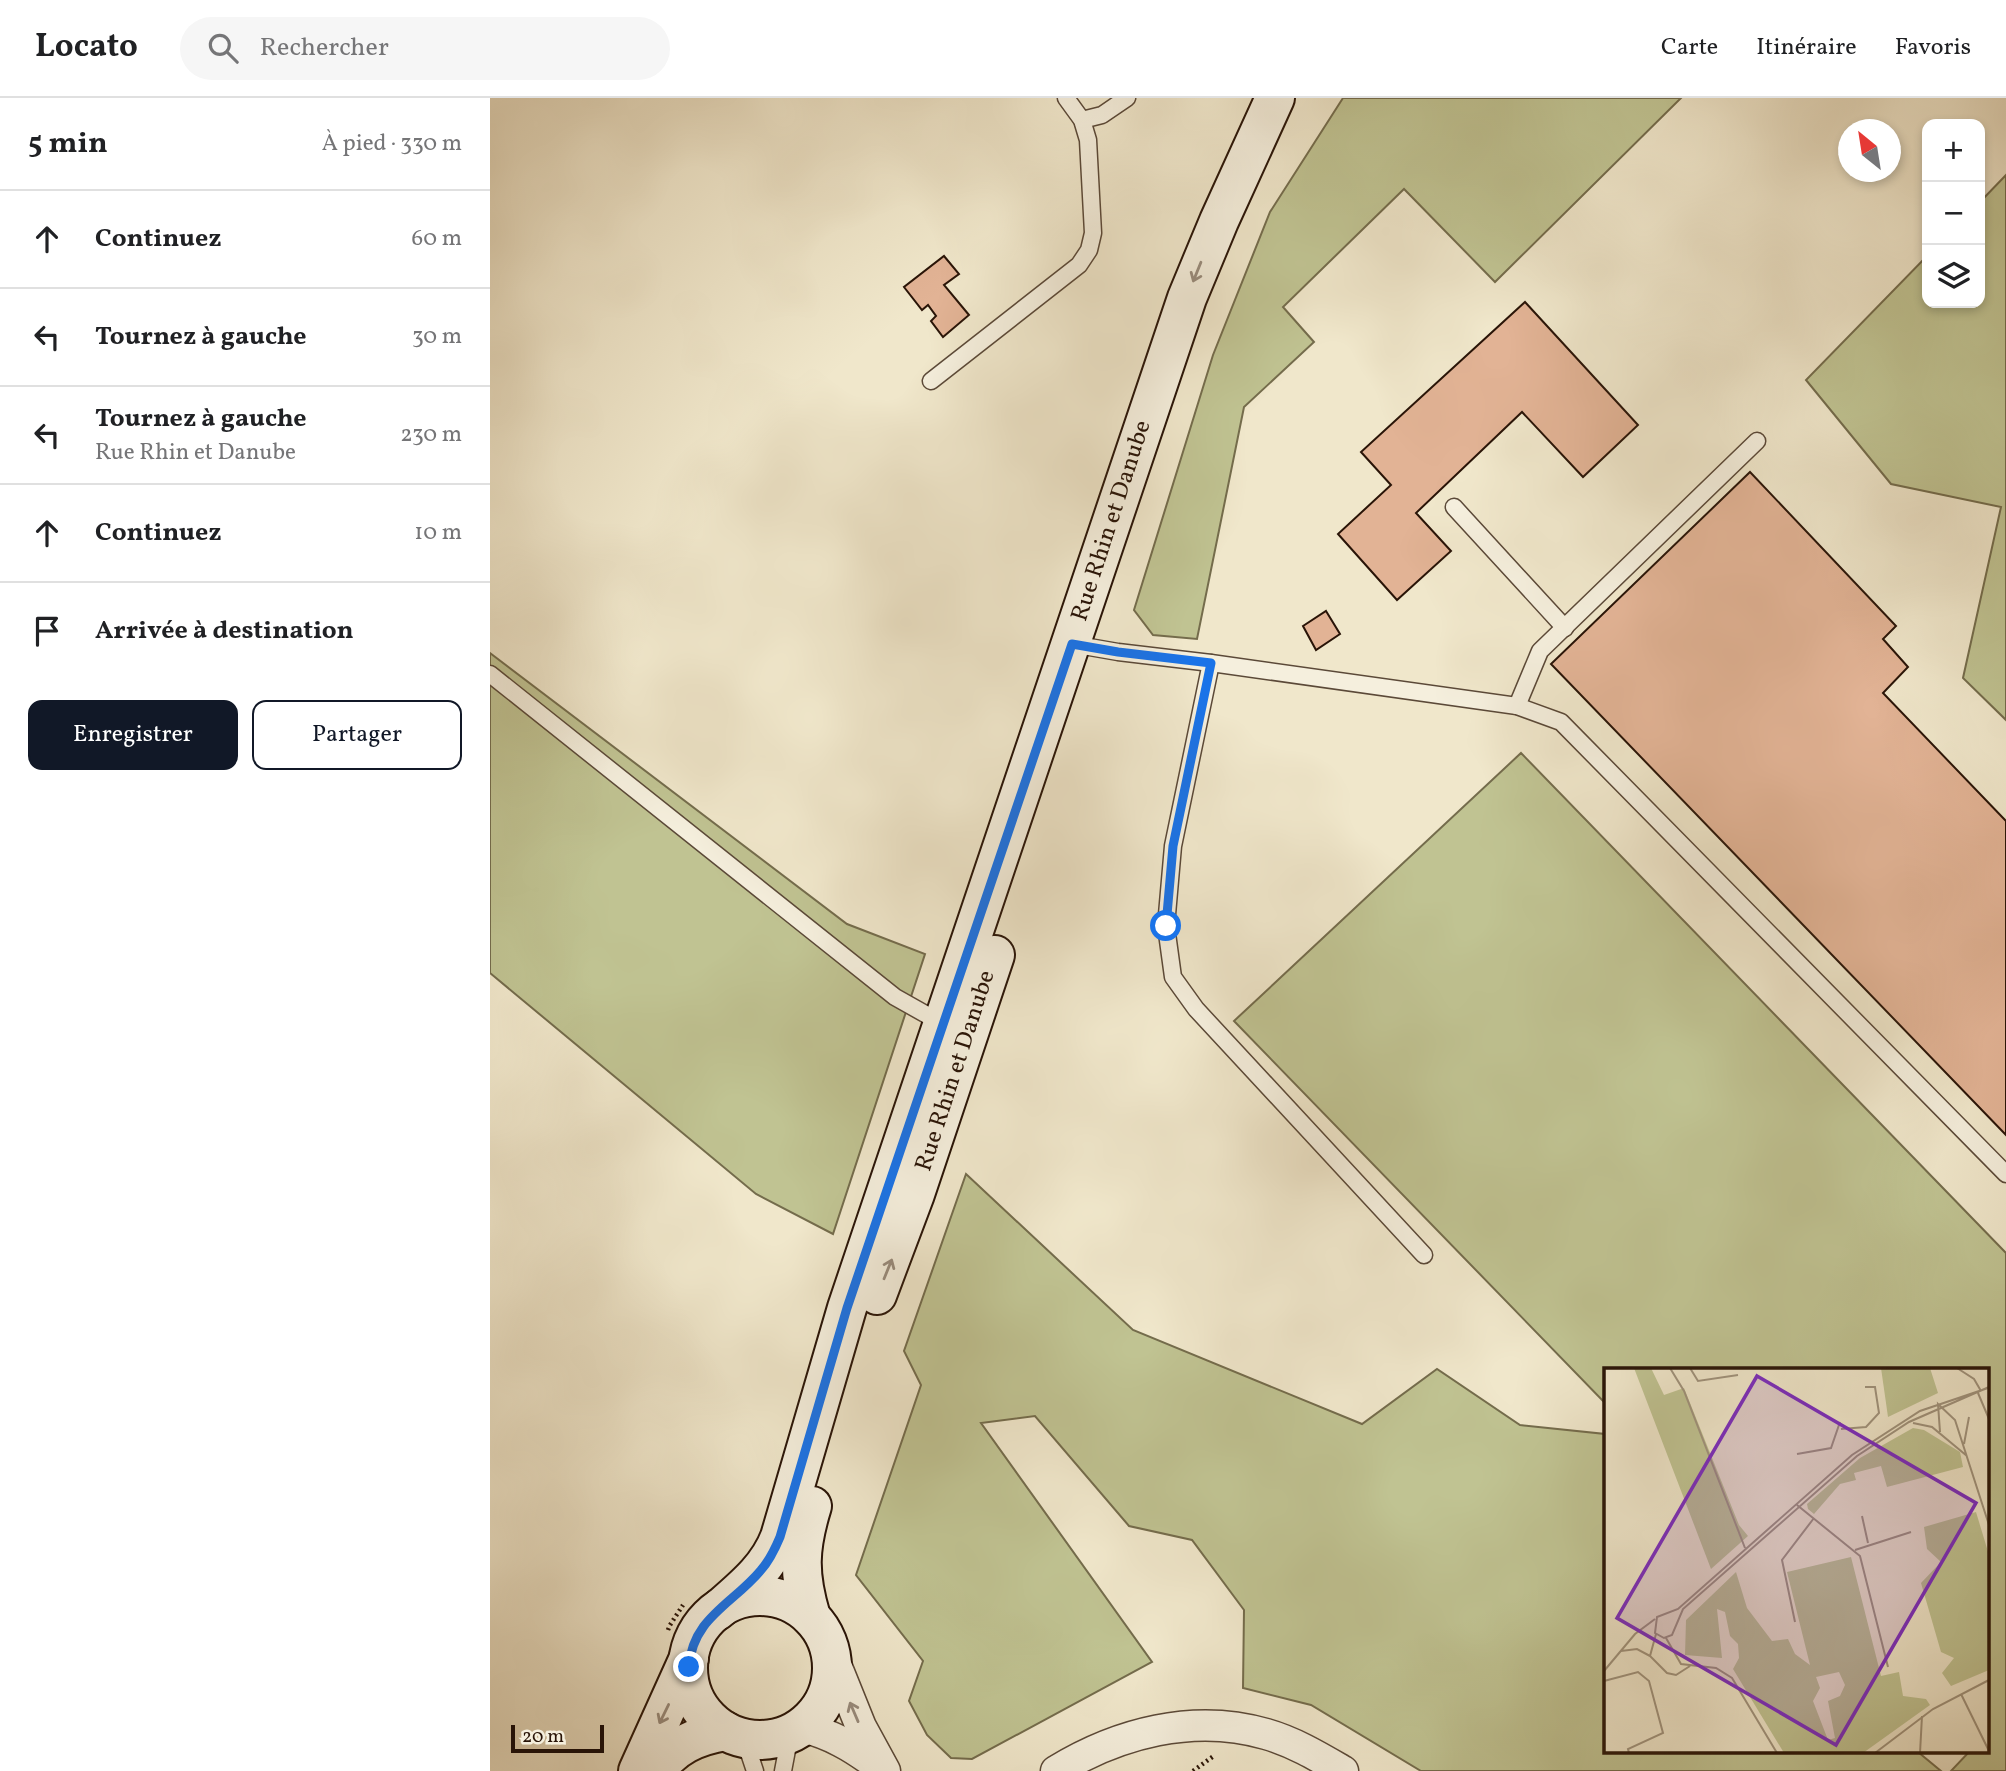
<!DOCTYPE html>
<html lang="fr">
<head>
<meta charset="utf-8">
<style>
	body { margin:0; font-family:Vollkorn,serif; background:#f6f6f6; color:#202124 }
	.controls { position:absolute; right:21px; top:21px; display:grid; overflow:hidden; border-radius:14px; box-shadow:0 4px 10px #0003 }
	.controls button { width:63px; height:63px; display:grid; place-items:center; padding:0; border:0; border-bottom:2px solid #e0e0e0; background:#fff; color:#202124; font:35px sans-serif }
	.compass { position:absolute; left:1348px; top:21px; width:63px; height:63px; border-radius:50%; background:#fff; box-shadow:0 4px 10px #0003; rotate:330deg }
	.scale { position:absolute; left:21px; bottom:18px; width:93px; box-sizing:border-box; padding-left:7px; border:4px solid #291407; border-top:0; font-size:19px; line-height:24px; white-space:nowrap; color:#291407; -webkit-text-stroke:5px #f5efdd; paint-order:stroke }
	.stop { position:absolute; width:21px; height:21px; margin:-16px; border:5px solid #1a73e8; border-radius:50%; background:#fff }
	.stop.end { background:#1a73e8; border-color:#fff; box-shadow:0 2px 7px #0008 }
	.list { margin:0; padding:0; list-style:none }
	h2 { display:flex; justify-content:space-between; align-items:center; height:91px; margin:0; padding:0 28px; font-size:30px }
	h2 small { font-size:23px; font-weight:400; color:#757577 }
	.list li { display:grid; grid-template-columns:46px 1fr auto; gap:21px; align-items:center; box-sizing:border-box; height:98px; padding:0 28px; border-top:2px solid #e0e0e0 }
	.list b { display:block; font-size:26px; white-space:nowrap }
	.list p { margin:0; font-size:23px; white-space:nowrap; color:#757577 }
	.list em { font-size:23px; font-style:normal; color:#757577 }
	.actions { display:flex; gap:14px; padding:21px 28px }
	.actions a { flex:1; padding:16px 0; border:2px solid #111827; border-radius:14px; text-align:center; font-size:24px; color:#111827 }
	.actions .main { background:#111827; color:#fff }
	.icon { flex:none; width:38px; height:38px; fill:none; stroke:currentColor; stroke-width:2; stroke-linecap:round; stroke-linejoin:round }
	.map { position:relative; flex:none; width:1516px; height:1673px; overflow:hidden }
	header { display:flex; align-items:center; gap:42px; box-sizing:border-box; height:98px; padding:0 35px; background:#fff; border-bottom:2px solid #e0e0e0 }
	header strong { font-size:33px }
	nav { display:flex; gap:38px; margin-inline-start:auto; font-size:24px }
	.search { width:490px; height:63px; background:#f6f6f6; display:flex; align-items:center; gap:18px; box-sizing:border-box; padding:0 24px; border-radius:38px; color:#757577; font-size:26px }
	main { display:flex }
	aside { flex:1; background:#fff }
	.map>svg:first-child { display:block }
</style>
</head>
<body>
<header>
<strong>Locato</strong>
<div class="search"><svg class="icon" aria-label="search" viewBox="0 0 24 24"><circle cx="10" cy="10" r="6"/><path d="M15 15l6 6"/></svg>Rechercher</div>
<nav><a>Carte</a><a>Itinéraire</a><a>Favoris</a></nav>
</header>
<main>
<aside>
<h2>5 min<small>À pied · 330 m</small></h2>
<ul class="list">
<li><svg class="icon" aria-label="ahead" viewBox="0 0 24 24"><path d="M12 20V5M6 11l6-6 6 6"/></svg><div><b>Continuez</b></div><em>60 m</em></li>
<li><svg class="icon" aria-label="left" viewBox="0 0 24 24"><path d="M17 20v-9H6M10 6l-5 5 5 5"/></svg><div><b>Tournez à gauche</b></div><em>30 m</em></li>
<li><svg class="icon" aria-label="left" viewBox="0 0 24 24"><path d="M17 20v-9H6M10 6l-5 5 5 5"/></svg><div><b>Tournez à gauche</b><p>Rue Rhin et Danube</p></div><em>230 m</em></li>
<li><svg class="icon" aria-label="ahead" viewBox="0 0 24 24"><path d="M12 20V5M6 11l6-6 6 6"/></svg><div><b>Continuez</b></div><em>10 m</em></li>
<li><svg class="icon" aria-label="arrive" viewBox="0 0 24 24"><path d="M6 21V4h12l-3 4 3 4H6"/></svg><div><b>Arrivée à destination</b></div></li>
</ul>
<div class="actions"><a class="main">Enregistrer</a><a>Partager</a></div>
</aside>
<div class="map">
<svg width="1516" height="1673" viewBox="0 0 1516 1673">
	<rect width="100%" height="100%" fill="#f0e7cb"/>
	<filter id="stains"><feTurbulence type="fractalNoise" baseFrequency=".00286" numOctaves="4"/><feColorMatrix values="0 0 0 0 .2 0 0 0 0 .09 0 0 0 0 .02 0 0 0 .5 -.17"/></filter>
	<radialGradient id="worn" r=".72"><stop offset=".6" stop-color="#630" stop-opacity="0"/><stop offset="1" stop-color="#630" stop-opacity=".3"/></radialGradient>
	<g fill="#c0c392" stroke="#746c4c" stroke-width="2">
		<polygon points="853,0 1191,0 1005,184 914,91 793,209 824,244 754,309 707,541 663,537 644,512 723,257 780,114"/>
		<polygon points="1516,77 1516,622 1473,580 1511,409 1401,386 1316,282 1437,158 1437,205 1490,205 1490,104"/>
		<polygon points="0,555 357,826 435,856 343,1136 266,1096 0,875"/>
		<polygon points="1031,655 1516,1155 1516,1673 1461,1673 1479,1654 1497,1654 1497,1272 1115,1272 1115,1305 744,923"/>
		<polygon points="476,1076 643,1232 872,1326 947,1271 1030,1327 1115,1336 1115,1654 1428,1654 1451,1673 931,1673 821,1607 753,1590 754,1512 702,1442 639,1428 545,1318 491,1325 662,1564 482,1661 461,1660 437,1637 419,1603 433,1563 366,1477 431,1287 414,1253"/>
	</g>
	<g fill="#e2b395" stroke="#291407" stroke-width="2">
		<polygon points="454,158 469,176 454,187 479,217 453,239 441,223 446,218 438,207 432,212 414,189"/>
		<polygon points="1035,204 1148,327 1093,379 1032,314 926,415 961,453 907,502 848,436 901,387 871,354"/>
		<polygon points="1260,374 1406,528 1393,541 1418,569 1393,595 1516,723 1516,1037 1061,566"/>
		<polygon points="836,513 850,536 826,552 813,528"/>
	</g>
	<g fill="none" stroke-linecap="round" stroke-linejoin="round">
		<defs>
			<g id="lane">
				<polyline points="592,22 612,17 637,0"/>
				<polyline points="441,283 589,167 599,152 603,135 598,42 592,22 576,0"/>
				<polyline points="964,409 1075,530"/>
				<polyline points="582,546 628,554 721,565 1027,608 1071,624 1516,1076"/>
				<polyline points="721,565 683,748 676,828 683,879 706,911 934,1157"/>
				<polyline points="0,576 405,899 453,926"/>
				<polyline points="1027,608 1050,553 1267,343"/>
				<polyline points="250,1639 258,1652 265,1673"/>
				<polyline points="293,1673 297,1652 303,1634"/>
			</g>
			<g id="street">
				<polyline points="340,1552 371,1629 395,1673"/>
				<path d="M312 1629C341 1636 363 1649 387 1667"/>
				<path d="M566 1673C628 1635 704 1615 776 1636 804 1644 829 1659 853 1673"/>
			</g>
			<g id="secondary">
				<polyline points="387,1197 425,1096 505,857"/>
				<circle cx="270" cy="1570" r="72"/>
				<path d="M227 1513C252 1491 278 1471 290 1439L357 1210 697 200 729 123 785 0"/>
				<path d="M321 1519C308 1476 309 1450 322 1408"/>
				<polyline points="148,1673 199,1560"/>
				<path d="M166 1673C183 1648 206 1638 235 1633"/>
			</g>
		</defs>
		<use href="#lane" stroke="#5b4938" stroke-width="19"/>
		<use href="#street" stroke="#5b4938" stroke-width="33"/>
		<use href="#secondary" stroke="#291407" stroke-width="42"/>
		<g stroke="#291407" stroke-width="4.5" stroke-dasharray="2 3.5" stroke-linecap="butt">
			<polyline points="178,1532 180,1527 193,1507"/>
			<polyline points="703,1673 725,1657"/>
		</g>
		<use href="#lane" stroke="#f5efdd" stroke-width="16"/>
		<use href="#street" stroke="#f5efdd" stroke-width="30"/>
		<use href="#secondary" stroke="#f5efdd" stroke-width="38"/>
	</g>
	<defs><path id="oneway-shaft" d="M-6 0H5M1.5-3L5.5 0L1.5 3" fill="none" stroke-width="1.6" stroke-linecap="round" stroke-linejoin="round" transform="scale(1.75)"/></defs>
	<g stroke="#998c7d">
		<use href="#oneway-shaft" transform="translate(707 174) rotate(112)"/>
		<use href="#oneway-shaft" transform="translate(398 1171) rotate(-68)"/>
		<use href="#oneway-shaft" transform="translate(364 1614) rotate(-113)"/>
		<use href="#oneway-shaft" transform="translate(174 1616) rotate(116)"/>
	</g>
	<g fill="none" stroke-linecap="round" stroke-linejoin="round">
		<path stroke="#1a73e8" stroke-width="9" d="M199 1569C202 1520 243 1506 271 1472 280 1462 285 1451 290 1439L357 1210 582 546 628 554 721 565 683 748 676 828"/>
	</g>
	<g text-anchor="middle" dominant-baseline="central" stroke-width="5" stroke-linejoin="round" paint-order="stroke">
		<g font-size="24" fill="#291407" stroke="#f5efdd">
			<text transform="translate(622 423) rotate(-72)">Rue Rhin et Danube</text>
			<text transform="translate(466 973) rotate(-72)">Rue Rhin et Danube</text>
		</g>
	</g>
	<g transform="translate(1114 1270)">
		<rect width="385" height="385" fill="#f0e7cb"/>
		<path d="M30 0H47L60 27 80 20 135 157 144 168 107 201ZM277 0H326L334 25 284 49ZM309 60 320 62 356 84 359 99 283 119 277 98 250 105 252 112 236 116 210 146 204 141 203 136 256 90ZM372 144 385 187V302L347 318 338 305 350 290 337 284 317 215 337 194 323 181 320 159ZM247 189 277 308 295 304 299 328 322 331 326 337 259 385H180L129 301 135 290 134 276 126 268 121 244 113 241 118 290 81 287 82 252 132 204 143 240 168 273 184 271 191 286 206 297 183 204ZM235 304 241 317 236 328 224 333 231 370 224 372 209 333 216 320 212 309Z" fill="#c0c392" fill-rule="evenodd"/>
		<path fill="none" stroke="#a0937d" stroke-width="2" d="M66 0 80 23 141 180M86 0 94 13 134 7M353 0 370 11 377 23M384 20 316 43 248 87 74 241 53 249 51 265 60 270 68 267 79 241 253 88 305 54 385 19M374 25 385 51M309 55 328 59 363 88M237 61 262 59 275 45 271 19H261M336 64 334 36 351 52 385 157M360 76 365 49M193 86 227 80 236 54M193 137 256 188 284 299M258 148 264 175M251 182 307 164M191 254 178 192 210 150M52 266 46 288 63 305 72 307 86 298M62 270 77 296 112 300 128 310 173 385M17 283 33 281 46 288M0 303 31 266 51 251M0 313 34 304 45 313 59 365 24 381 25 385M357 326 385 383M271 385 329 341 385 312M316 385 318 348"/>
		<path fill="#7b2cbf" fill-opacity="0.15" stroke="#7b2cbf" stroke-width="3.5" d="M153 8 372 135 232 377 13 250Z"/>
		<rect width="385" height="385" fill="none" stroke="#291407" stroke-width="3.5"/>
	</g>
	<rect width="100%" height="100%" filter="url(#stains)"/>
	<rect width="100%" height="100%" fill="url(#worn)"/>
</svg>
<div class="controls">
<button>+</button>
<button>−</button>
<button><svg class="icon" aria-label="layers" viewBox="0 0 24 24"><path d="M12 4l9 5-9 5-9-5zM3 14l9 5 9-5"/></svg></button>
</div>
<svg class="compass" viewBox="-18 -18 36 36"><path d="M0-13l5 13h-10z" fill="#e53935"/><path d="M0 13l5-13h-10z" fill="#757577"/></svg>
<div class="scale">20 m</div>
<div class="stop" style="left:676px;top:828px"></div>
<div class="stop end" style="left:199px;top:1569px"></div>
</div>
</main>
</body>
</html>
